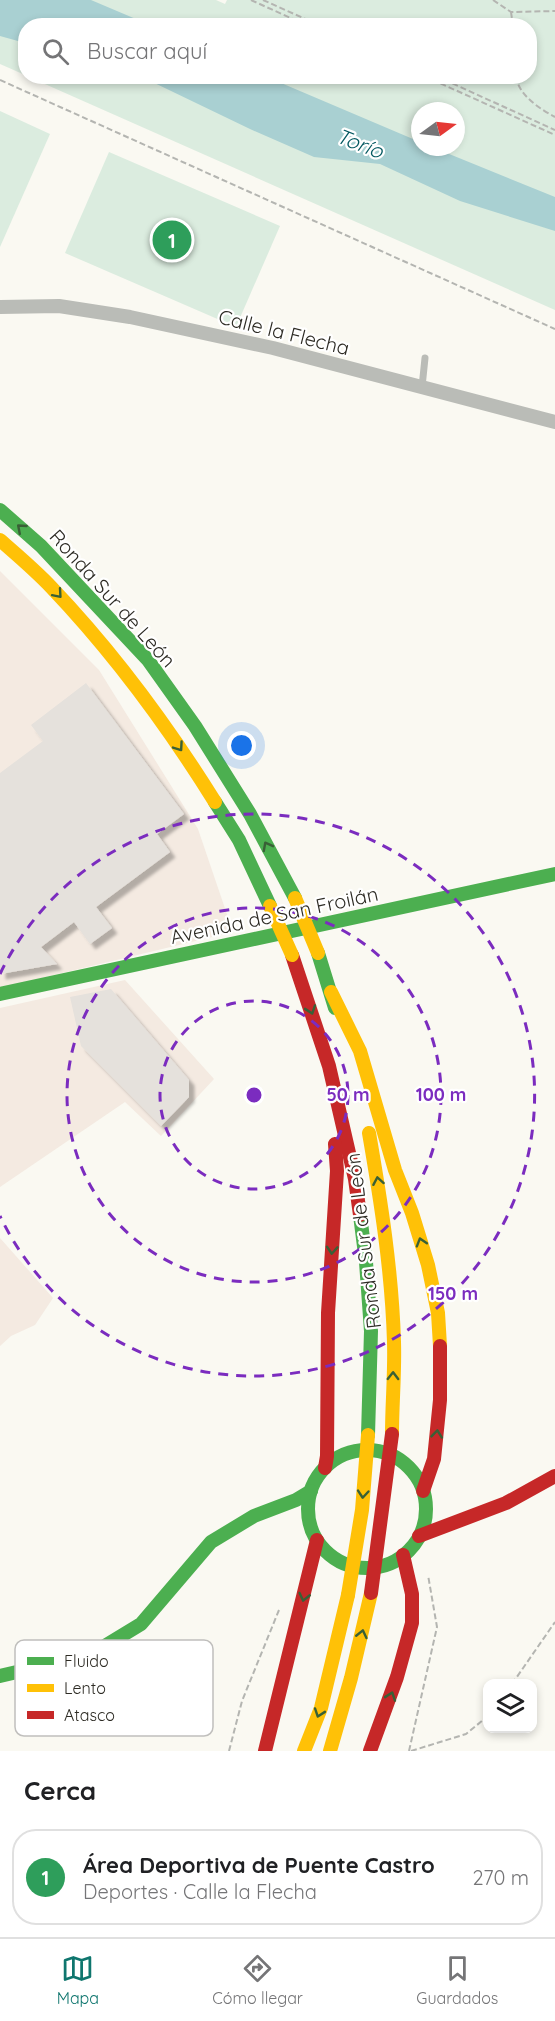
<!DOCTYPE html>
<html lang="es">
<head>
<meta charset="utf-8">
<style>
	body { margin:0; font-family:Quicksand,sans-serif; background:#f2f2f2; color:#202124 }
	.controls { position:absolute; right:18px; bottom:18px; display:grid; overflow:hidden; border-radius:12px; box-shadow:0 3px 9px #0003 }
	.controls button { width:54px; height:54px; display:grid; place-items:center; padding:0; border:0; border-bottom:2px solid #e0e0e0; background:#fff; color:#202124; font:30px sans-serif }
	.compass { position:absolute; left:411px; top:102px; width:54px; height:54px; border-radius:50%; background:#fff; box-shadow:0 3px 9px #0003; rotate:75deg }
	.you { position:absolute; left:242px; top:746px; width:21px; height:21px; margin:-15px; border:4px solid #fff; border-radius:50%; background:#1a73e8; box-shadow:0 0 0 9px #1a73e833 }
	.badge { display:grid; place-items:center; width:39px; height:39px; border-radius:50%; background:#0f766e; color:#fff; font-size:20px; font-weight:700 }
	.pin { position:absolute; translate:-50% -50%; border:3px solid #fff; box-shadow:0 2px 6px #0006 }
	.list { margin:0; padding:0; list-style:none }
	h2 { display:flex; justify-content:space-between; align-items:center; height:78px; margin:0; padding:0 24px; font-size:26px }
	h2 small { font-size:20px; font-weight:400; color:#757577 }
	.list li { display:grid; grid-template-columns:39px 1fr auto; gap:18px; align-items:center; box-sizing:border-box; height:96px; margin:0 12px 12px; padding:0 12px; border:2px solid #e0e0e0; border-radius:24px }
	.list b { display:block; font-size:22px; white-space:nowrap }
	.list p { margin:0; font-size:20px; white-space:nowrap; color:#757577 }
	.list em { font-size:20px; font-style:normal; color:#757577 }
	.icon { flex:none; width:33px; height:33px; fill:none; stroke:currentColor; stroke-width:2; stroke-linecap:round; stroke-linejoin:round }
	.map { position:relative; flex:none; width:555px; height:1751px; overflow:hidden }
	.search { position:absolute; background:#fff; box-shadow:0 3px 9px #0003; left:18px; right:18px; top:18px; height:66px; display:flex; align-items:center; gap:15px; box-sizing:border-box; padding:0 21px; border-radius:24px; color:#757577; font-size:22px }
	.sheet { height:186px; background:#fff }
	nav { display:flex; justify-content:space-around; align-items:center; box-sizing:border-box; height:84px; border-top:2px solid #e0e0e0; background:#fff; font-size:16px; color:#757577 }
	nav a { display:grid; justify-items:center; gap:3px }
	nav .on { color:#0f766e }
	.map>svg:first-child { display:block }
</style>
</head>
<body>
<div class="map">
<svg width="555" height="1751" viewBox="0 0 555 1751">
	<defs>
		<filter id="shadow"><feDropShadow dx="5.5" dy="5.5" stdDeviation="1.5" flood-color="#0004"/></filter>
	</defs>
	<rect width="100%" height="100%" fill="#faf9f2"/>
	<g fill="#f4eae1">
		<polygon points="0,571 99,670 198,829 233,932 0,988"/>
		<polygon points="125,980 214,1079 161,1136 125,1102 0,1187 0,1008"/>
		<polygon points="0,1238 53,1298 35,1325 11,1336 0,1346"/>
	</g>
	<g fill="#dbecdf" fill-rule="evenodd">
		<path d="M0 0H216L225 4 227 0H555V310L29 77 530 76V26H26L25 75 0 64ZM420 111H456V147H420Z"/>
		<polygon points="0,111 50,134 0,247"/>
		<polygon points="109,152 280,226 236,327 65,253"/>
	</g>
	<g fill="#a9d0d2">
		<polygon points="0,0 91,0 150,25 26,26 25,43 0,36"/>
		<polygon points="142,77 267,77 420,142 420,147 432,147 555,197 555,231 460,201 380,164 314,157 250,129"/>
	</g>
	<g fill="#e5e1dc" filter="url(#shadow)">
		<polygon points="86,683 184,814 157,834 170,852 96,907 112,928 90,944 74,922 41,947 57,964 0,974 0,773 43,741 31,725"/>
		<polygon points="111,989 189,1080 189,1097 161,1126 81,1046 70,997"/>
	</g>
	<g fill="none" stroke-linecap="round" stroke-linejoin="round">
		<g stroke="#b4b5b1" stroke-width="2" stroke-dasharray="6 3" stroke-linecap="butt">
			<polyline points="251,0 308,26"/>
			<polyline points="263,0 321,26"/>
			<polyline points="493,0 511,12 555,11"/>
			<polyline points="511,12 513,26"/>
			<polyline points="424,76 555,135"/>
			<polyline points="436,76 555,130"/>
			<path d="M516 76C518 95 540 109 555 117"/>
			<polyline points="0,80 555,329"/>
			<polyline points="512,1684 555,1622"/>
			<polyline points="229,1751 242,1701 279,1610"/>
			<polyline points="409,1751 437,1627 428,1575"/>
			<polyline points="411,1751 466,1734 488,1716"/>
		</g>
		<polyline stroke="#babcb7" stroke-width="7" points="422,387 425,358"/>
		<polyline stroke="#babcb7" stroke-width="14" points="0,307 59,306 130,317 273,348 555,422"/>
		<g stroke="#4caf50" stroke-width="14">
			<polyline points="0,510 41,546 148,660 195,726 250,814 295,898"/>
			<polyline points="215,802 239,840 270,906"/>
			<polyline points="318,953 335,1008"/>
			<polyline points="0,994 555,874"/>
			<polyline points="360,1215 366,1262 371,1331 368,1435"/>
			<circle cx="367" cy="1509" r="59"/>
			<polyline points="0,1676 90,1655 141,1624 211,1542 254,1516 296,1500 311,1491"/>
		</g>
		<g stroke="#ffc107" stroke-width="14">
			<path d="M0 540C17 555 35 570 51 587 113 652 167 725 215 802"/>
			<polyline points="331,992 360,1051 395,1170 412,1213 428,1265 438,1313 440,1346"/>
			<path d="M369 1133C381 1202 392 1272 394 1342 395 1373 392 1403 392 1434"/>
			<polyline points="304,1751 321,1708 348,1595"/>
			<polyline points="330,1751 351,1678 371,1593"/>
		</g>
		<g stroke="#c62828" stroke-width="14">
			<polyline points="292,955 329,1066 355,1179 360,1215"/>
			<polyline points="325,1468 327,1456 328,1313 337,1171 335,1144"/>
			<polyline points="423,1491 434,1459 440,1400 440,1346"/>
			<polyline points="419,1536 506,1503 555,1476"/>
			<polyline points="265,1751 317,1540"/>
			<polyline points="370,1751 397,1677 412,1623 412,1594 403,1555"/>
		</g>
		<g stroke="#ffc107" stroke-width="14">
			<polyline points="295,898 318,953"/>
			<polyline points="270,906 292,955"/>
			<polyline points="348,1595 362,1510 368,1435"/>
		</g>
		<polyline stroke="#c62828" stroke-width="14" points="371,1593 392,1434"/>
	</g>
	<defs><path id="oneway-chevron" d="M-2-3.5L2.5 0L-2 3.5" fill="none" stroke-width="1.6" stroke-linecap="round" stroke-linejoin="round" transform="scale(1.5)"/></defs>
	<g stroke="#396036">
		<use href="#oneway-chevron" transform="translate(21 528) rotate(-139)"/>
		<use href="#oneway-chevron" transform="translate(58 594) rotate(49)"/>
		<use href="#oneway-chevron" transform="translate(179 747) rotate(55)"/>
		<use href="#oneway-chevron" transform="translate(267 846) rotate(-118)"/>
		<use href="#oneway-chevron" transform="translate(311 1010) rotate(71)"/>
		<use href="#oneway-chevron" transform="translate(378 1181) rotate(-100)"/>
		<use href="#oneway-chevron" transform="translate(421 1242) rotate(-107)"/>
		<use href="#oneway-chevron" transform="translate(332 1250) rotate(94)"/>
		<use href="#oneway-chevron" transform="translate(393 1376) rotate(-89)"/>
		<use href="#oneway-chevron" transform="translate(437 1434) rotate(-84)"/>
		<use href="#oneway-chevron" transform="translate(363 1494) rotate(95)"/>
		<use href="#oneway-chevron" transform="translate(304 1597) rotate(103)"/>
		<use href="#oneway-chevron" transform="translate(362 1634) rotate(-77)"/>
		<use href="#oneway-chevron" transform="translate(391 1696) rotate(-71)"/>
		<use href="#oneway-chevron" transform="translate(319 1713) rotate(109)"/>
	</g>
	<g fill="none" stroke="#7b2cbf" stroke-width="3" stroke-dasharray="10 8">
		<circle cx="254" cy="1095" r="94"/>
		<circle cx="254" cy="1095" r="187"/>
		<path d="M0 974A281 281 0 1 1 0 1216"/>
	</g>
	<g text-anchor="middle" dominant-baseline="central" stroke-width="4.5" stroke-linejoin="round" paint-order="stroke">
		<g font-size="20" fill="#2d2b24" stroke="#fff">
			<text transform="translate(284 332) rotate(14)">Calle la Flecha</text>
			<text transform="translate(113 598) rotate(48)">Ronda Sur de León</text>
			<text transform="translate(274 915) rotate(-12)">Avenida de San Froilán</text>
			<text transform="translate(363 1241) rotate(-97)">Ronda Sur de León</text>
		</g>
		<g font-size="21" font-style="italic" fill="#045961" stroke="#fff">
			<text transform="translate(360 143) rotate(21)">Torío</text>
		</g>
	</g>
	<rect x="15" y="1640" width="198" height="96" rx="9" fill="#fff" stroke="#c0bfbd" stroke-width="1.5"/>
	<rect x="27" y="1657" width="27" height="8" fill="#4caf50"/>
	<rect x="27" y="1684" width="27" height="8" fill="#ffc107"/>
	<rect x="27" y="1711" width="27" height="8" fill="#c62828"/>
	<g font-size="16" fill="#2d2b24">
		<text x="64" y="1667">Fluido</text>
		<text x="64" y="1694">Lento</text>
		<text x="64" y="1721">Atasco</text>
	</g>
	<circle cx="254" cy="1095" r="9" fill="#7b2cbf" stroke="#fff" stroke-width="3"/>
	<g font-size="18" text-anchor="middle" font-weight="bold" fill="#7b2cbf" stroke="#fff" stroke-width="4.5" stroke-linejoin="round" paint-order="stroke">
		<text x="348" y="1101">50 m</text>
		<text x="441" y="1101">100 m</text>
		<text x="453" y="1300">150 m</text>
	</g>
</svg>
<div class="controls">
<button><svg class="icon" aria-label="layers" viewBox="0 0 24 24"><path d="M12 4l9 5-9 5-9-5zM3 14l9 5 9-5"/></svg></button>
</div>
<svg class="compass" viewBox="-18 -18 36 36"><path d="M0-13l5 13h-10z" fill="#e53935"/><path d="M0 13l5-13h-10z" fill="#757577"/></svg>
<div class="you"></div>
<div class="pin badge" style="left:172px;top:240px;background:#2e9e5b">1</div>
<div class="search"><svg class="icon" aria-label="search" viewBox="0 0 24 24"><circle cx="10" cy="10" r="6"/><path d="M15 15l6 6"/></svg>Buscar aquí</div>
</div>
<section class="sheet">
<h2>Cerca<small></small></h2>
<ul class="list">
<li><span class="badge" style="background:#2e9e5b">1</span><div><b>Área Deportiva de Puente Castro</b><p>Deportes · Calle la Flecha</p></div><em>270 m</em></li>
</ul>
</section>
<nav>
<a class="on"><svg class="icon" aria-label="map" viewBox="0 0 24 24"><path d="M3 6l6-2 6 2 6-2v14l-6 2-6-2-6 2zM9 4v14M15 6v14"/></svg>Mapa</a>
<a><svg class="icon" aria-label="directions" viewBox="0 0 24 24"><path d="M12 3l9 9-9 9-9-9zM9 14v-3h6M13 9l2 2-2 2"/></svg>Cómo llegar</a>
<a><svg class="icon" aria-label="saved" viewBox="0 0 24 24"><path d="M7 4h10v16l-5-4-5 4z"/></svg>Guardados</a>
</nav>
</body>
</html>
